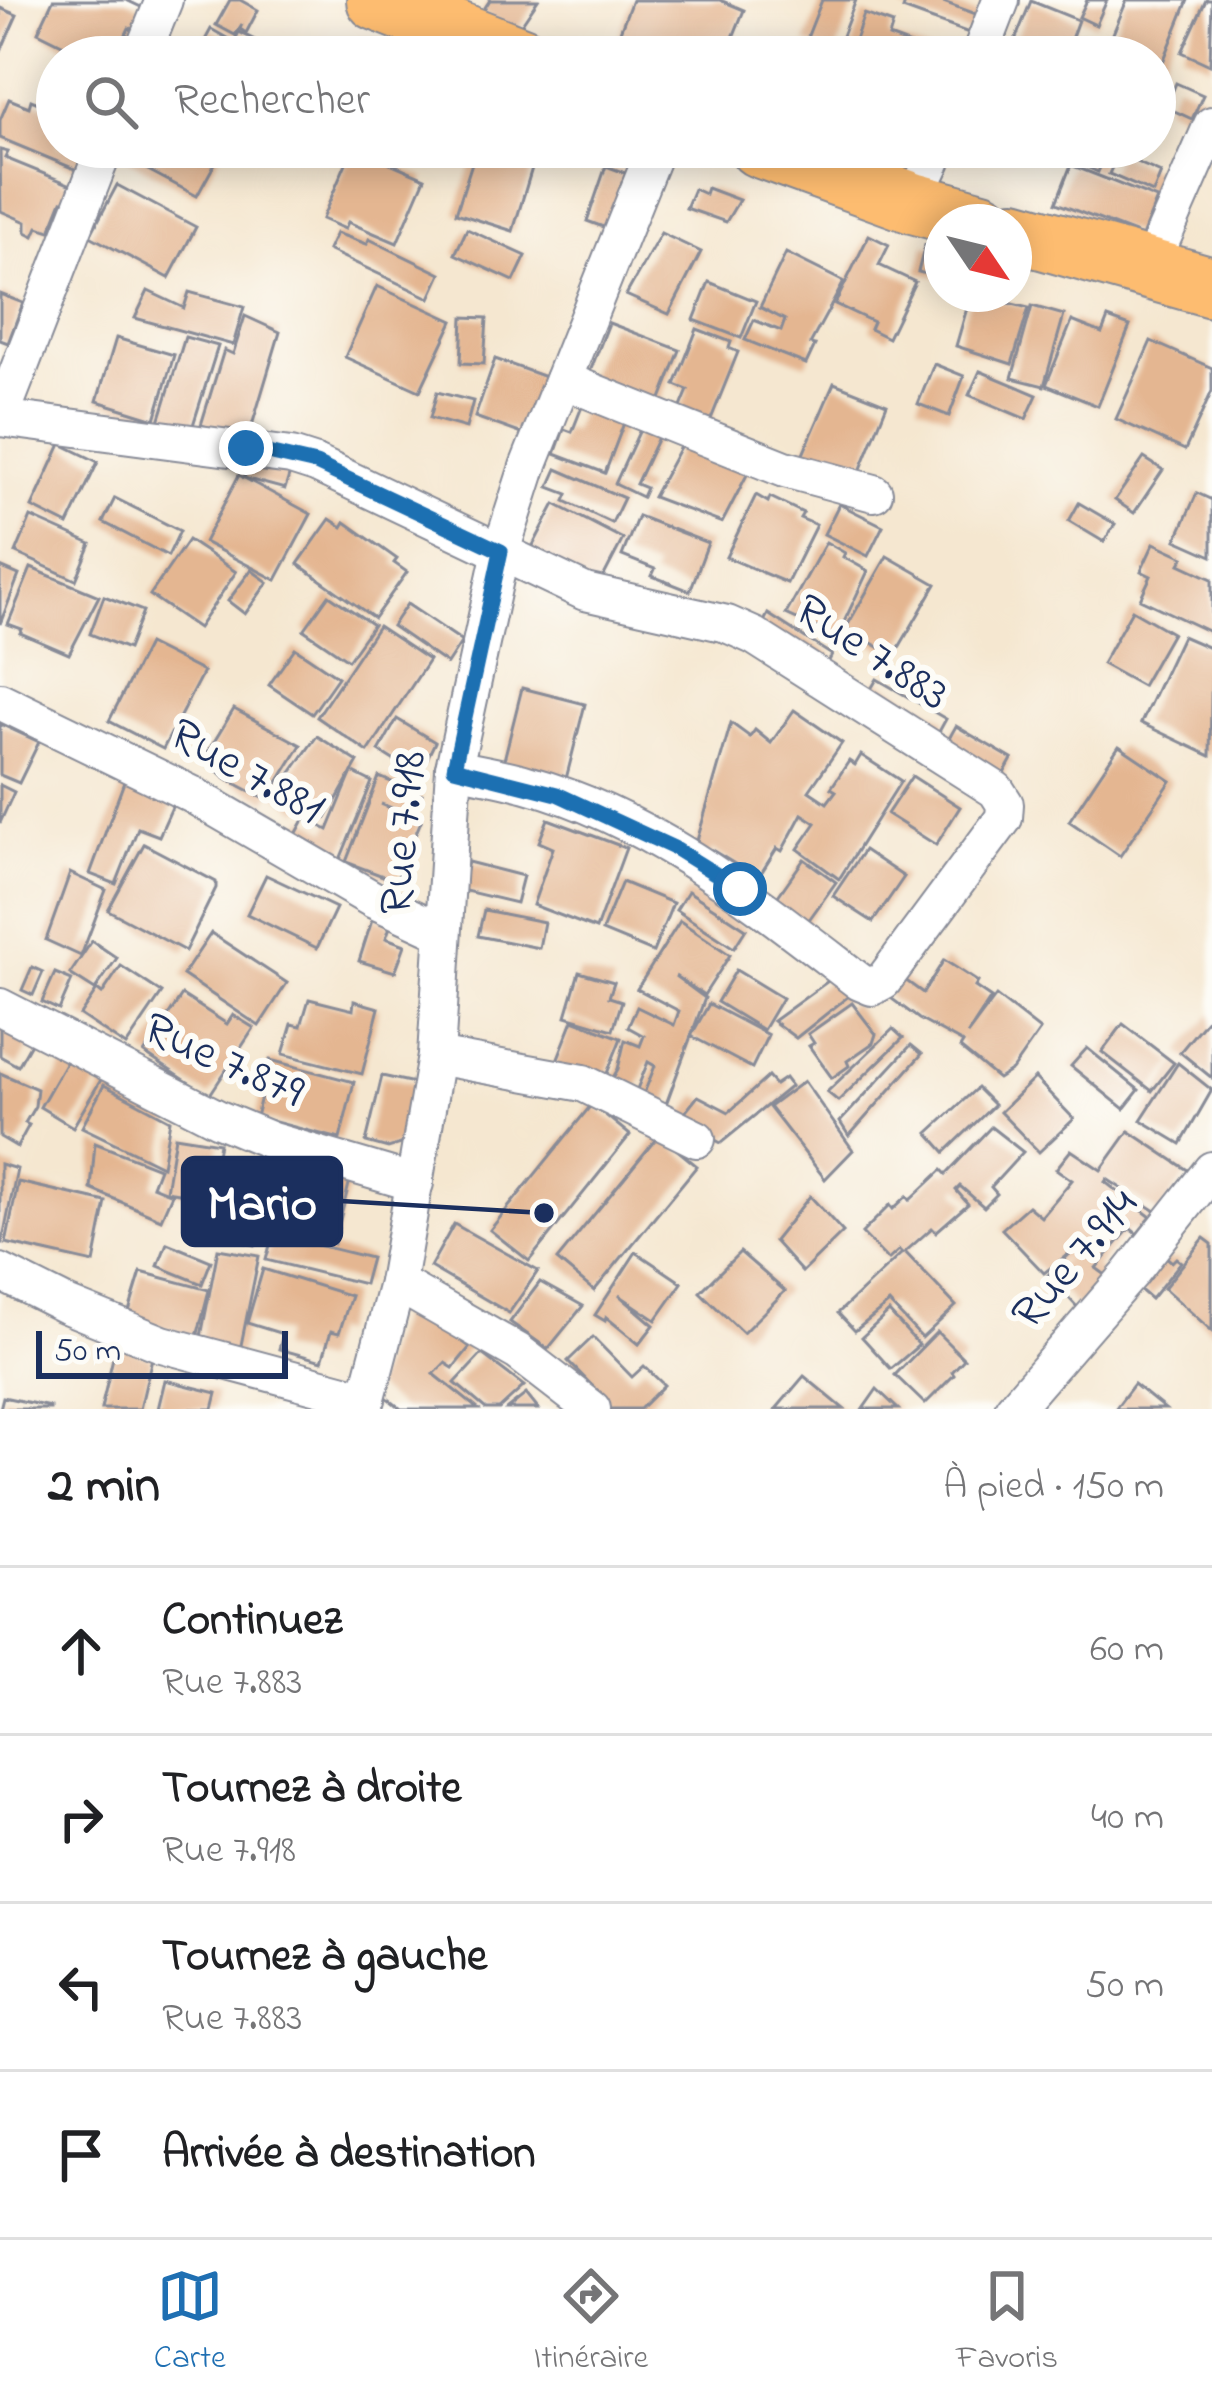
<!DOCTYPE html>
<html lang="fr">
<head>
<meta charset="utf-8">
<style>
	body { margin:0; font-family:"Indie Flower",sans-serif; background:#f6f6f6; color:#202124 }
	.compass { position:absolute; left:924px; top:204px; width:108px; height:108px; border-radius:50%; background:#fff; box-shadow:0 6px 30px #0003; rotate:125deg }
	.scale { position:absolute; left:36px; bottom:30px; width:252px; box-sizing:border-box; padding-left:12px; border:6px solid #1b2f5e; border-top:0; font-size:33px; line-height:42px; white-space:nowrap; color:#1b2f5e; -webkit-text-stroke:9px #fdfcf7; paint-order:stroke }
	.stop { position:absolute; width:36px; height:36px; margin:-27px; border:9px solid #1f6fb2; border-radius:50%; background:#fff }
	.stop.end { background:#1f6fb2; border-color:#fff; box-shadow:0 3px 12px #0008 }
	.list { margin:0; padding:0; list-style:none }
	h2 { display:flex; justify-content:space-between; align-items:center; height:156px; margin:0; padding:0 48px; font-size:51px }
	h2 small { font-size:39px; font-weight:400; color:#757577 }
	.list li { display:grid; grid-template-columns:78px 1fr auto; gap:36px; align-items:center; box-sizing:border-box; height:168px; padding:0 48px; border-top:3px solid #e0e0e0 }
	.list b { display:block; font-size:45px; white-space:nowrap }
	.list p { margin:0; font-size:39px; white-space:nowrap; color:#757577 }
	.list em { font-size:39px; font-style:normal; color:#757577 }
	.icon { flex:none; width:66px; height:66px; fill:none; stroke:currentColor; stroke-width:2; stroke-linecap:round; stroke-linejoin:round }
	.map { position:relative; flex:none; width:1212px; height:1409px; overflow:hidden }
	.search { position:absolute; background:#fff; box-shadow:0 6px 30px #0003; left:36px; right:36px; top:36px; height:132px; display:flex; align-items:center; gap:30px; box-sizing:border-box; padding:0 42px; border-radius:66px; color:#757577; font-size:45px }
	.sheet { height:828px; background:#fff }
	nav { display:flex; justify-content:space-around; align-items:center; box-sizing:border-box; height:168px; border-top:3px solid #e0e0e0; background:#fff; font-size:33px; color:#757577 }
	nav a { display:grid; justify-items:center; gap:6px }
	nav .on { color:#1f6fb2 }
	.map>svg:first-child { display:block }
</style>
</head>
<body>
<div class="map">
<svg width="1212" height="1409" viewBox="0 0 1212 1409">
	<rect width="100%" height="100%" fill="#fdfcf7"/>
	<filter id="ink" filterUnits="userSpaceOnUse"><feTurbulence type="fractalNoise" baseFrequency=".00833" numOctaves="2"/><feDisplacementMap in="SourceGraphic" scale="24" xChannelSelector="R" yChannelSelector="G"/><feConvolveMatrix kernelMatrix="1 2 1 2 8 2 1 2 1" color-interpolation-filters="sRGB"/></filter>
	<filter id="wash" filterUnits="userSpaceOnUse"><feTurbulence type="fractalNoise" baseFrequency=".004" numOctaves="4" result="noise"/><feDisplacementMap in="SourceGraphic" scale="48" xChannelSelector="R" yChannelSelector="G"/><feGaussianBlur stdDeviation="2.7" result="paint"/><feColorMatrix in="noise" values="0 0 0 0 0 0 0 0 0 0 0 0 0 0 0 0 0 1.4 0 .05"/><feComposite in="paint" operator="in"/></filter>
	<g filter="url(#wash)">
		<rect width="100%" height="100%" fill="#f5e7d0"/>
		<g id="blocks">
			<g fill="#e4b691">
				<polygon points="53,0 126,0 145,9 135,30 129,28 115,57 88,57 38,32"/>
				<polygon points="230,0 240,0 258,10 246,33 240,29 242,24 235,35 216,25"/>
				<polygon points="490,0 538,0 515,34 482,12"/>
				<polygon points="632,0 720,0 744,10 725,57 676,57 619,34"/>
				<polygon points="822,0 856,0 835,54 805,43"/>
				<polygon points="906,0 938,0 987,18 980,37 903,9"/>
				<polygon points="1087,0 1107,0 1096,25 1079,17"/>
				<polygon points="1127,0 1188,0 1163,62 1110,41"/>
				<polygon points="1206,0 1212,0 1210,65 1182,52"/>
				<polygon points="1031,1 1078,20 1070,42 1083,47 1079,57 1050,57 1014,43"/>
				<polygon points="0,8 17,15 0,53"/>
				<polygon points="864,14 893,24 889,37 943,57 849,57"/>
				<polygon points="211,29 234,42 239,32 288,57 196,57"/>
				<polygon points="1176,83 1203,95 1192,119 1166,107"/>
				<polygon points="9,99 29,107 31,100 46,106 50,99 57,102 57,147 86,147 77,170 0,138 0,120"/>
				<polygon points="136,147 224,147 197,196 129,160"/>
				<polygon points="353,147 425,178 397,243 348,222 345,229 322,219"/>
				<polygon points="477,147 538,148 513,231 456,213"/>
				<polygon points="1058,147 1109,147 1098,172 1056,153"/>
				<polygon points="0,150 8,152 5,158 74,186 67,203 62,201 50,231 38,227 34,236 26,232 26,222 1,211"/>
				<polygon points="1118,154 1161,173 1153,193 1109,174"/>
				<polygon points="1071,165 1157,199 1142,236 1056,203"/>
				<polygon points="606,166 636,177 617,232 587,221"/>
				<polygon points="117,185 196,227 169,278 90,236"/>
				<polygon points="707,188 739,200 726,222 686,208 694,189 705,194"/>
				<polygon points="467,229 526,256 514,281 455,254"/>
				<polygon points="336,233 367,244 369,239 441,274 430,298 328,250"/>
				<polygon points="661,233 701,252 669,314 626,295"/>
				<polygon points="869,235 889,245 879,265 915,282 888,338 870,329 873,322 835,304"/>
				<polygon points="925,245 942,250 942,278 918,272"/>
				<polygon points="786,253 844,282 810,344 815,345 806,364 745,340 754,320 781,331 785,320 760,307"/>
				<polygon points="709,282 756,301 741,338 694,320"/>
				<polygon points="377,286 453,321 420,391 345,357"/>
				<polygon points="148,291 184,308 189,292 244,307 233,345 135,318"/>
				<polygon points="0,294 23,303 8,343 0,340"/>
				<polygon points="971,294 1029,308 1012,364 956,346"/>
				<polygon points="1032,306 1064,315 1044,386 1012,378"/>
				<polygon points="245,316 280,332 248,439 201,425 224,350 233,354"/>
				<polygon points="463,317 487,318 484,364 461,363"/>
				<polygon points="1108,318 1130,326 1098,406 1046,385 1072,321 1102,333"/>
				<polygon points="609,323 680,350 657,409 586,382"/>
				<polygon points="697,329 731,342 729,348 738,352 707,429 677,417 688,390 675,385"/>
				<polygon points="185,337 218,346 188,441 156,431"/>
				<polygon points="116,338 174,355 155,419 97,401"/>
				<polygon points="1151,341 1212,368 1212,391 1185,450 1116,419"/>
				<polygon points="495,359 548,378 528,436 475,417"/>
				<polygon points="934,364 964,376 949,416 918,404"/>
				<polygon points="980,371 1037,395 1026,419 969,395"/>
				<polygon points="834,383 887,404 856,481 801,459"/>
				<polygon points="437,392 473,401 466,428 430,418"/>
				<polygon points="585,399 627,415 605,473 555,454 564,429 572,432"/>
				<polygon points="644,421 662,429 636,484 646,488 642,497 615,484"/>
				<polygon points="682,443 750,469 722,523 653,497"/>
				<polygon points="61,444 98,462 68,525 32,507"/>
				<polygon points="1144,458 1163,470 1134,513 1115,500"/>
				<polygon points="250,459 291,469 285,489 244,478"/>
				<polygon points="557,469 624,498 612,523 565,501 568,494 549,487"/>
				<polygon points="239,475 311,514 276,580 204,542"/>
				<polygon points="1197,493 1212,500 1212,556 1176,540"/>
				<polygon points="756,495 768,502 770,497 803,513 800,518 816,525 787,583 726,557"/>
				<polygon points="115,498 180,531 168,556 103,522"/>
				<polygon points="1079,503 1115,524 1104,542 1069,521"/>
				<polygon points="555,504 623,539 596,591 528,555"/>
				<polygon points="839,504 883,526 868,556 824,534"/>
				<polygon points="638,516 708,543 690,591 652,576 655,569 622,556"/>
				<polygon points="31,517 91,544 76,580 16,553"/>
				<polygon points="330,519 342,527 345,522 397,559 394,563 407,572 374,618 298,564"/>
				<polygon points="188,540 236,572 198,628 150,595"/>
				<polygon points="826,542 845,553 843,557 868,571 837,637 786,614"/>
				<polygon points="1154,543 1184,557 1180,564 1212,579 1212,633 1140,599 1151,576 1141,571"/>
				<polygon points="887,556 936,584 894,656 846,628"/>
				<polygon points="0,567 19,575 0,624"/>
				<polygon points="31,568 99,596 69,654 20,633 22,629 8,624"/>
				<polygon points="251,570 268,582 245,614 228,601"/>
				<polygon points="329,595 373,625 348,660 304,630"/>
				<polygon points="104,596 143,611 128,649 90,634"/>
				<polygon points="407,604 462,641 447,664 392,626"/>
				<polygon points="1132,610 1172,633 1142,686 1102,664"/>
				<polygon points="768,614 832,655 821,676 758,633"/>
				<polygon points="378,626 429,660 368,752 317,717"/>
				<polygon points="1182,636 1212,649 1210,756 1141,723"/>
				<polygon points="148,644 203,672 163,749 109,721"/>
				<polygon points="295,648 338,677 312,714 269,685"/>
				<polygon points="877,679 946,719 935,739 865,699"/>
				<polygon points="522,688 585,704 566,779 503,764"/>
				<polygon points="234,709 301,745 267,800 227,779 203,760"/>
				<polygon points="794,710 842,743 809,791 827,803 836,791 831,788 849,761 855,765 861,755 901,781 839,879 798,849 816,823 802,814 782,851 777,848 758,878 712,850 707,859 694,851 731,723 750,737 755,730 771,743"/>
				<polygon points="397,719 435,742 421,771 414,773 379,751"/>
				<polygon points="0,724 39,742 19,783 0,775"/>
				<polygon points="956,726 1012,759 997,786 941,753"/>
				<polygon points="317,736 358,762 326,818 305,803 300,811 276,794"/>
				<polygon points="1119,746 1171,781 1120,856 1069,821"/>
				<polygon points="352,772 372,782 339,862 294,838 305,818 328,830"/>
				<polygon points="912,776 960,807 936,845 887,814"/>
				<polygon points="379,777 422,794 413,816 381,804 421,821 396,881 346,862"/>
				<polygon points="124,782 168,798 172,807 159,836 138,828 116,884 90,874"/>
				<polygon points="0,785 14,792 0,823"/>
				<polygon points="548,819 626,848 596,929 533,905 553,848 539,842"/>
				<polygon points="144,844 216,882 216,888 185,951 108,910"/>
				<polygon points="864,850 904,877 873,922 833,896"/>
				<polygon points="804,859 836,882 803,928 771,906"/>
				<polygon points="468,862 523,876 516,903 461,890"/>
				<polygon points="70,873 106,890 81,956 46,940"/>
				<polygon points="266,875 336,908 317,948 247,914"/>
				<polygon points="622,882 673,903 653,952 602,931"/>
				<polygon points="688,891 746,929 734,948 676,910"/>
				<polygon points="484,910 544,922 539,948 478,936"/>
				<polygon points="373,917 391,924 386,938 405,945 395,972 359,961"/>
				<polygon points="680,921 730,955 704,995 675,976 705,998 662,1115 640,1103 655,1066 648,1062 633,1099 607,1088 618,1069 625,1040 640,1046 644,1036 628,1027 637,1007 674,1025 679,1011 637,989"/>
				<polygon points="211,933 287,983 259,1026 183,975"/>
				<polygon points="92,941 117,958 95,990 70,974"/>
				<polygon points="944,960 978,982 975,987 991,998 967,1035 996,996 1040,1030 1012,1070 998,1079 960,1048 963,1043 919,1019 888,996 901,977 923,993"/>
				<polygon points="121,966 162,993 126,1046 80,1015 97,990 102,994"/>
				<polygon points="32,967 43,972 33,995 22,990"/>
				<polygon points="736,970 782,998 763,1030 717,1002"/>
				<polygon points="579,972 614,982 609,997 622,1001 613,1030 566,1016"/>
				<polygon points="55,973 72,980 59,1010 42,1002"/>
				<polygon points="835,976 850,995 796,1038 773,1021"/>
				<polygon points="182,995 227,1024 233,1015 254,1028 209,1096 144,1053"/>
				<polygon points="309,999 353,1010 354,1001 379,1008 362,1074 283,1054 292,1024 301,1026"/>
				<polygon points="852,1003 876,1034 873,1043 847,1061 849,1066 832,1078 809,1046 814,1043 808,1034"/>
				<polygon points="709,1004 768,1035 752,1068 691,1036"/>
				<polygon points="1212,1013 1212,1078 1180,1052"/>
				<polygon points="573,1020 621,1038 602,1086 554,1068"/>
				<polygon points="0,1021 35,1036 18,1066 0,1056"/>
				<polygon points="1123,1024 1174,1063 1152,1091 1102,1052"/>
				<polygon points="893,1029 903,1038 838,1101 827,1092"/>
				<polygon points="911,1045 922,1054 849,1136 840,1122"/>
				<polygon points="1087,1048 1139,1090 1124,1109 1071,1066"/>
				<polygon points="68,1058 102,1078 73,1127 40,1107"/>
				<polygon points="270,1060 354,1082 340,1139 256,1117"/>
				<polygon points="1178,1063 1212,1090 1181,1144 1141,1120"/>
				<polygon points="0,1073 37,1089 35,1106 25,1123 29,1125 17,1147 0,1137"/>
				<polygon points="382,1076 414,1083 404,1143 388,1148 366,1142"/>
				<polygon points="768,1077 775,1085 785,1078 791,1086 721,1143 679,1120 698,1096 729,1112"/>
				<polygon points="1035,1078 1074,1119 1039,1152 1000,1112"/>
				<polygon points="804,1081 853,1150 825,1179 769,1107"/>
				<polygon points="104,1085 170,1120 162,1166 82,1127"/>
				<polygon points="977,1088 994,1105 945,1152 928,1133"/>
				<polygon points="592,1104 630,1135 529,1261 490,1230"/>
				<polygon points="991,1127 1023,1152 991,1187 997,1194 984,1207 960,1186 956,1190 968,1204 936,1232 932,1228 905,1252 956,1306 922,1338 889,1303 855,1331 838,1313 902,1253 899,1250 888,1260 862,1233 890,1205 893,1209 907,1196 910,1200 942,1170 946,1174"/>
				<polygon points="1129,1131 1189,1171 1159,1213 1107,1179 1105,1182 1151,1217 1137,1234 1130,1228 1096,1268 1107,1276 1078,1308 1048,1275 1075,1249 1044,1273 1002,1229 1028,1206 1041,1217 1072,1180 1056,1169 1071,1150 1101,1170"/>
				<polygon points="659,1135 697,1166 594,1291 557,1260"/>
				<polygon points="175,1136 219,1143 210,1198 166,1191"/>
				<polygon points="95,1143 159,1168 152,1186 172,1194 161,1219 91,1189"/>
				<polygon points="293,1162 351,1176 334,1244 276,1229"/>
				<polygon points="0,1164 17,1169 2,1243 0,1243"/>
				<polygon points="18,1182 106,1202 94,1263 6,1243"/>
				<polygon points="224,1184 267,1194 255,1245 212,1234"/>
				<polygon points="810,1196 843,1232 802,1272 774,1241"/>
				<polygon points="454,1224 538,1271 509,1313 430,1267"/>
				<polygon points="273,1234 371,1258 364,1284 266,1260"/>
				<polygon points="1204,1238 1212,1244 1212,1331 1164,1288"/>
				<polygon points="167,1243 211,1261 202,1284 158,1266"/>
				<polygon points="218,1249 259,1256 239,1355 199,1347"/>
				<polygon points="636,1252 682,1283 656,1320 619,1295 654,1325 639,1344 606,1317 605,1321 595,1315"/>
				<polygon points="740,1252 785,1291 743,1333 700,1292"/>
				<polygon points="1164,1255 1172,1262 1176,1258 1181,1262 1151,1299 1138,1288"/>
				<polygon points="263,1269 351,1296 339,1333 331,1331 322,1361 279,1349 283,1334 247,1323"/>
				<polygon points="141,1272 209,1290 197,1337 127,1318"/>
				<polygon points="540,1282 583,1306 548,1349 510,1322"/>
				<polygon points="405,1301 470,1347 453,1368 445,1363 434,1374 478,1409 401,1409 374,1387"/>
				<polygon points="889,1312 919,1345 891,1369 862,1337"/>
				<polygon points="937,1332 964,1359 952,1372 954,1375 925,1404 895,1375"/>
				<polygon points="593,1337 632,1377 644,1366 664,1385 640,1409 609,1409 607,1401 568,1361"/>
				<polygon points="116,1345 152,1358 140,1409 101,1409"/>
				<polygon points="482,1354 524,1386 499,1409 486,1409 455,1383"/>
				<polygon points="804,1376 844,1409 776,1409"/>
				<polygon points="165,1380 217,1393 213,1409 158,1409"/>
				<polygon points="1134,1384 1165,1409 1115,1409"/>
				<polygon points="877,1389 898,1409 863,1409"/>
				<polygon points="526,1394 538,1409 507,1409"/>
				<polygon points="3,1397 50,1407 50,1409 0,1409"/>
			</g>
		</g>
	</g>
	<g filter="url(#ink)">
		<use href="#blocks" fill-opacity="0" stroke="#888b97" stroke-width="3"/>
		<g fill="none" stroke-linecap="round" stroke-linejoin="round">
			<defs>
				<g id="minor">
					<polyline points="141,57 164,0"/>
					<polyline points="979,57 1001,0"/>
					<polyline points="913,203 939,147"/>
					<polyline points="1149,269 1212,125"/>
					<polyline points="563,380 785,469 874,493"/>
					<path d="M0 418 291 456 316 464 585 592 727 624 754 636 996 790 1005 804 1004 818 883 981 872 987 860 982C758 904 654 819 527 784 503 777 478 773 454 768"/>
					<polyline points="0,418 105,147"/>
					<polyline points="0,701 191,794 374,900 443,932"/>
					<polyline points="0,1007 219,1119 272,1141 415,1183"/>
					<polyline points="436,1056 583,1083 697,1139"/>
					<polyline points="0,1272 66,1305 162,1344 367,1399"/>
					<polyline points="397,1283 518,1352 592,1409"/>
					<polyline points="364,1409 397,1283 436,1056 454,768 501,551 528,467 656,147"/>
					<polyline points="1013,1409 1130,1274 1212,1170"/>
				</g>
				<g id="primary">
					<polyline points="377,0 521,57"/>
					<polyline points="759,147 913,203 982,222"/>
					<polyline points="1014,231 1212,287"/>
				</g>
			</defs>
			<use href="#minor" stroke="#888b97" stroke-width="40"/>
			<use href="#primary" stroke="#888b97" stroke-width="64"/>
			<use href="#minor" stroke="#fff" stroke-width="36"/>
			<use href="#primary" stroke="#fdbc6f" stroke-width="60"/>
		</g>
	</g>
	<g fill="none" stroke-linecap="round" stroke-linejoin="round" filter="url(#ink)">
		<polyline stroke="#1f6fb2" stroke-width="15" points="246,448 316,464 501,551 454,768 557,794 674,848 740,889"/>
	</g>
	<g text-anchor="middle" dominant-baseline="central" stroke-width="12" stroke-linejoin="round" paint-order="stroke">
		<g font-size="48" fill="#1b2f5e" stroke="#fdfcf7">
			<text transform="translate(871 654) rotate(33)">Rue 7.883</text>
			<text transform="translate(246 773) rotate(29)">Rue 7.881</text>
			<text transform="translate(405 833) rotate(-85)">Rue 7.918</text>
			<text transform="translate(223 1062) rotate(24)">Rue 7.879</text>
			<text transform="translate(1076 1260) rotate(-50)">Rue 7.914</text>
		</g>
	</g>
	<path fill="none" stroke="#1b2f5e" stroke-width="4.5" d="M544 1213L341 1201"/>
	<circle fill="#1b2f5e" stroke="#fdfcf7" stroke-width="4.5" cx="544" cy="1213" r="12"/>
	<rect fill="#1b2f5e" stroke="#1b2f5e" stroke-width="4.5" x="183" y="1158" width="158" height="87" rx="12"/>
	<g font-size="51" text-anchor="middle" font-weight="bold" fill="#fff">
		<text x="262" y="1219">Mario</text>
	</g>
</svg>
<svg class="compass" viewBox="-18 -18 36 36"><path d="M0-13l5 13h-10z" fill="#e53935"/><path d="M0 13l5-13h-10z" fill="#757577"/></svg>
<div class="scale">50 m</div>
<div class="stop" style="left:740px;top:889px"></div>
<div class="stop end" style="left:246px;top:448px"></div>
<div class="search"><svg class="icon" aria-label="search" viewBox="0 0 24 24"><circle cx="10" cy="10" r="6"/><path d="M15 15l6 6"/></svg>Rechercher</div>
</div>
<section class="sheet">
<h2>2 min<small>À pied · 150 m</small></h2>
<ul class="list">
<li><svg class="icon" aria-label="ahead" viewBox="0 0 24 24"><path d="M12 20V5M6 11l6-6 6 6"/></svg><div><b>Continuez</b><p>Rue 7.883</p></div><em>60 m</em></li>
<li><svg class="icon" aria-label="right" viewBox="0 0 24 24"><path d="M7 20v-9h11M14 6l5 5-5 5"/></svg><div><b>Tournez à droite</b><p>Rue 7.918</p></div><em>40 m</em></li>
<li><svg class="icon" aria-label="left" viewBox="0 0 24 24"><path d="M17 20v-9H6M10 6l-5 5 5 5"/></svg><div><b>Tournez à gauche</b><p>Rue 7.883</p></div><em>50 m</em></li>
<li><svg class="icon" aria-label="arrive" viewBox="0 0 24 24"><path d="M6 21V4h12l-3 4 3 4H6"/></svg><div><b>Arrivée à destination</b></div></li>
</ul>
</section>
<nav>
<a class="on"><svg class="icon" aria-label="map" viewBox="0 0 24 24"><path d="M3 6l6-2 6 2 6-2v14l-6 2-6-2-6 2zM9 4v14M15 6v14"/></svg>Carte</a>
<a><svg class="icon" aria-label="directions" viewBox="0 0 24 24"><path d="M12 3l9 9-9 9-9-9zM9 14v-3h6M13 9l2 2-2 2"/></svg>Itinéraire</a>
<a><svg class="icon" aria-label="saved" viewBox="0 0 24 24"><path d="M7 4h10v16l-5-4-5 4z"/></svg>Favoris</a>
</nav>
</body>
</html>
